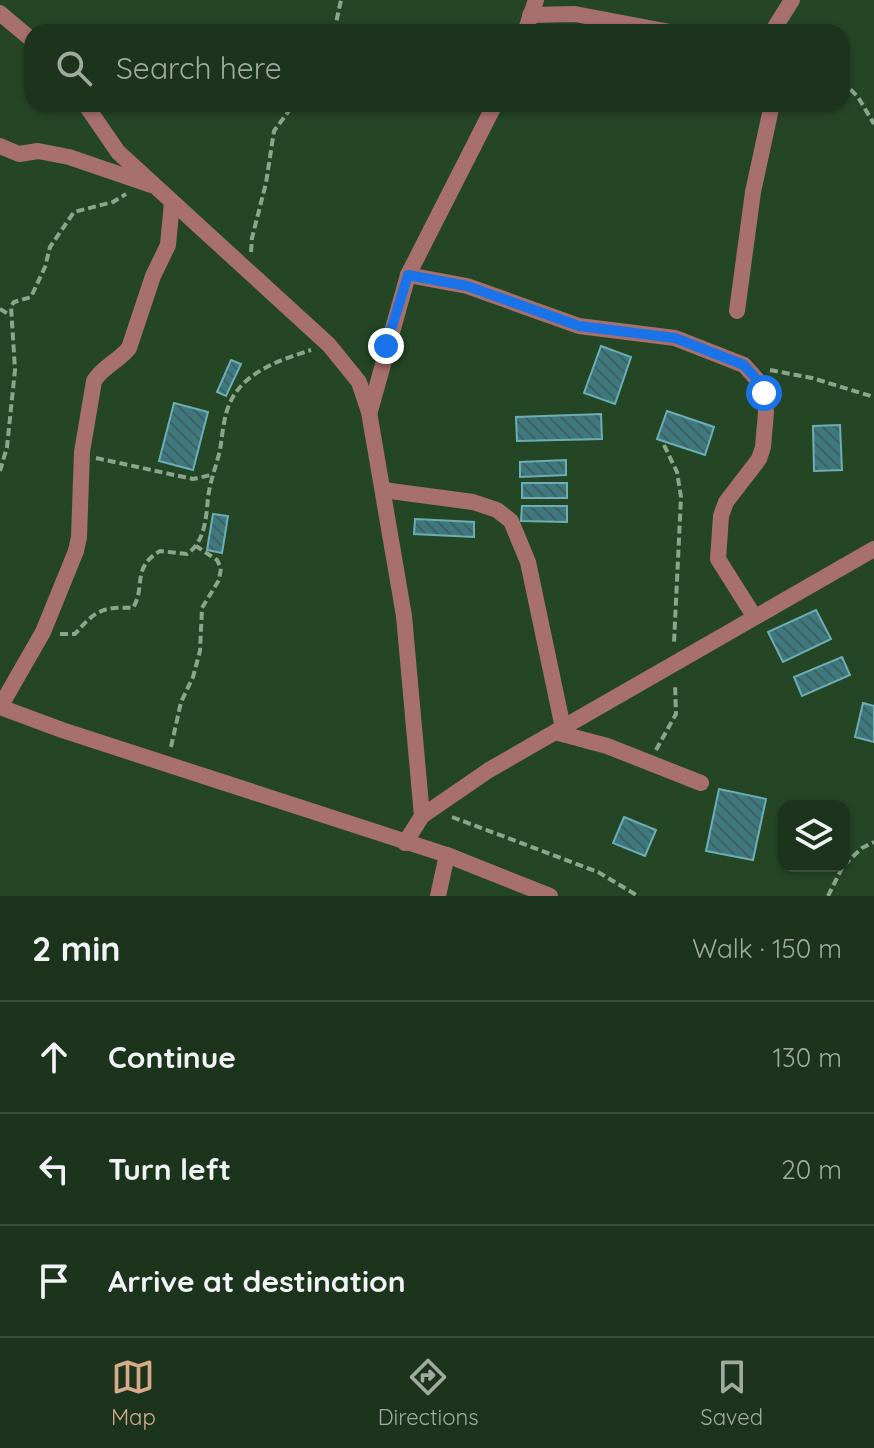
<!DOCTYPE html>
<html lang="en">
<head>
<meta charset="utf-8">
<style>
	body { margin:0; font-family:Quicksand,sans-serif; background:#253c25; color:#f1f3f6 }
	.controls { position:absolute; right:24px; bottom:24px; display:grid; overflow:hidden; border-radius:16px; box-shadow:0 2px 6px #0004 }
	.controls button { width:72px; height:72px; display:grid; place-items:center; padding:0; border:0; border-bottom:2px solid #3a4f3b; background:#1c341c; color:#f1f3f6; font:40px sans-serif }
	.stop { position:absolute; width:24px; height:24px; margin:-18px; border:6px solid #1a73e8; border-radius:50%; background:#fff }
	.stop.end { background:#1a73e8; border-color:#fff; box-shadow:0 2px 8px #0008 }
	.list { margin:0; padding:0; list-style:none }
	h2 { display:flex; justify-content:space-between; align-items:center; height:104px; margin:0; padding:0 32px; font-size:34px }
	h2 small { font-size:26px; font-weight:400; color:#a0aaa3 }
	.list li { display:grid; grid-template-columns:52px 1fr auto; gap:24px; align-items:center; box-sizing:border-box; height:112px; padding:0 32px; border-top:2px solid #3a4f3b }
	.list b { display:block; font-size:30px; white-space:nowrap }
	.list em { font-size:26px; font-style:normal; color:#a0aaa3 }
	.icon { flex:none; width:44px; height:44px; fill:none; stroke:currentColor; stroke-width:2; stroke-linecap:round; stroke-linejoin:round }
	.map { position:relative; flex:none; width:874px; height:896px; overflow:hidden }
	.search { position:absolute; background:#1c341c; box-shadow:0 2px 6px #0004; left:24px; right:24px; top:24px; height:88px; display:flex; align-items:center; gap:20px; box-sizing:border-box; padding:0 28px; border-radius:24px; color:#a0aaa3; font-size:30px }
	.sheet { height:440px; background:#1c341c }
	nav { display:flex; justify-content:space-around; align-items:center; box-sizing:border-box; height:112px; border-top:2px solid #3a4f3b; background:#1c341c; font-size:22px; color:#a0aaa3 }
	nav a { display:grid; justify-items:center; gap:4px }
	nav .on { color:#d6ab8b }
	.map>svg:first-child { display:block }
</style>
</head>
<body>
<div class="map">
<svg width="874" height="896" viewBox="0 0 874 896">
	<defs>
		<pattern id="building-back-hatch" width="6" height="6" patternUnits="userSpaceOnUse" patternTransform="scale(2)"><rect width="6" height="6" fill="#3d797f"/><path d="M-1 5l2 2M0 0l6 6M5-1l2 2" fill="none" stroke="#41605f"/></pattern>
	</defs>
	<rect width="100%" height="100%" fill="#254625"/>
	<g fill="url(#building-back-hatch)" stroke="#6daeb5" stroke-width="2">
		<polygon points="601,346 631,357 615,404 584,393"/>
		<polygon points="231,360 241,364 226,396 217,392"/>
		<polygon points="174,403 208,412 193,470 159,461"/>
		<polygon points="667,411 714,427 705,455 657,439"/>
		<polygon points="601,414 602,439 517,441 516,417"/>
		<polygon points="840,425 842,470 814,471 813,426"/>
		<polygon points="566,460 566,475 520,477 520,462"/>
		<rect x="522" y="483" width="45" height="15"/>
		<polygon points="522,506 567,506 567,522 521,521"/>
		<polygon points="213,514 228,516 222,553 207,550"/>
		<polygon points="415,519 474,522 474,537 414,534"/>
		<polygon points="816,610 831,639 783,662 768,632"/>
		<polygon points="842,657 850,675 802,696 794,677"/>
		<polygon points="863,703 874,706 874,742 855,737"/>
		<polygon points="719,789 766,799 753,860 706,851"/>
		<polygon points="624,817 656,830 645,856 613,843"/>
	</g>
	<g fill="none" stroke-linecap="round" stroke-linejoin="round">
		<g stroke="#8ca68b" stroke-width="4" stroke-dasharray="8 4" stroke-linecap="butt">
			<polyline points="334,32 341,0"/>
			<polyline points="442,32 477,32"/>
			<polyline points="842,81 858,97 874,124"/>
			<polyline points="251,252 252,238 266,183 274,131 294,104"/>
			<polyline points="0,309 10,315"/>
			<polyline points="770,370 812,378 874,397"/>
			<polyline points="664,445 677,472 681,497 674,643"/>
			<polyline points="96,458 193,479 211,475"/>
			<polyline points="0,471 7,447 15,370 11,306 14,302 31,297 45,267 50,247 74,212 113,202 126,194"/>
			<path d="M60 634H75C94 612 101 606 133 608 146 587 131 568 160 551L187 554C205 542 206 518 208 498 210 481 216 467 220 450 222 438 223 425 226 414 236 374 277 361 311 350"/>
			<polyline points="171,747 181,702 193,677 200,651 202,608 219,580 221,568 217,560 196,546"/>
			<polyline points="656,750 676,714 675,684"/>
			<polyline points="452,817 598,872 638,896"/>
			<polyline points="844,865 862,848 874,842"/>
			<polyline points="828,896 843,866"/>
		</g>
		<g stroke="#a7706c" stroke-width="16">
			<polyline points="0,13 32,40"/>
			<polyline points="530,15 575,14 670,32"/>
			<polyline points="525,32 536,0"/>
			<polyline points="772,32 792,0"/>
			<polyline points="85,104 118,152 329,345 359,382 369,412 404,616 422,816"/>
			<polyline points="0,146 19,154 38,151 69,157 151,185"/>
			<polyline points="408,275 467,286 579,326 675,338 744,365 760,383 764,393 766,412 763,447 759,459 726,502 721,516 718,559 754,616"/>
			<polyline points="737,311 753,192 772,104"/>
			<polyline points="370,411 408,275 495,104"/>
			<polyline points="383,490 473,502 497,510 511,521 528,562 563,728"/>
			<polyline points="0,707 62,730 447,855 550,896"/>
			<path d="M0 707 43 632 76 551 79 537 82 452 94 381C102 367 119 361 129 348L153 276 168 245 172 202"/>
			<polyline points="555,732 607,746 701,783"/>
			<polyline points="405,843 422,816 489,770 874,549"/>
			<polyline points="438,896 447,855"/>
		</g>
	</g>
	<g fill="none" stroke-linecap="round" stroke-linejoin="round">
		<polyline stroke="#1a73e8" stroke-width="10" points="386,346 408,275 467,286 579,326 675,338 744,365 760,383 764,393"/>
	</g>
</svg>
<div class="controls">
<button><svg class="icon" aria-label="layers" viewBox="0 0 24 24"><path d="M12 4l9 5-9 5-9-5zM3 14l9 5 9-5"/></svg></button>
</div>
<div class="stop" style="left:764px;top:393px"></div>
<div class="stop end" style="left:386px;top:346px"></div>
<div class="search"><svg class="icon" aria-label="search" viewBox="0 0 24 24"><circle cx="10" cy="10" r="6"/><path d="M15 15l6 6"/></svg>Search here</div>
</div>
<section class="sheet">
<h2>2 min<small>Walk · 150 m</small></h2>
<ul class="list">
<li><svg class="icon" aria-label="ahead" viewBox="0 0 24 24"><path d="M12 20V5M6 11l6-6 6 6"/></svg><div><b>Continue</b></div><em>130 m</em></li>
<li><svg class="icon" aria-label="left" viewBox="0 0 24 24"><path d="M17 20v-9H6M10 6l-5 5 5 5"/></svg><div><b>Turn left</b></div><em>20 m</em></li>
<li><svg class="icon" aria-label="arrive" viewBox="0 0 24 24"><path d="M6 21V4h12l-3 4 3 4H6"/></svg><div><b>Arrive at destination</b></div></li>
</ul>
</section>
<nav>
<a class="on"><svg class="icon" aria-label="map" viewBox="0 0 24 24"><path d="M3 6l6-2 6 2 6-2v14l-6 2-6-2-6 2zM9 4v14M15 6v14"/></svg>Map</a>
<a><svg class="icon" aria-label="directions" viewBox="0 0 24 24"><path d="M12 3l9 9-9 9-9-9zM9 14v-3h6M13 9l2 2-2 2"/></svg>Directions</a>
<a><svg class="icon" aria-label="saved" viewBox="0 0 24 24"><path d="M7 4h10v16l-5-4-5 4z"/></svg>Saved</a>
</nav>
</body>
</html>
